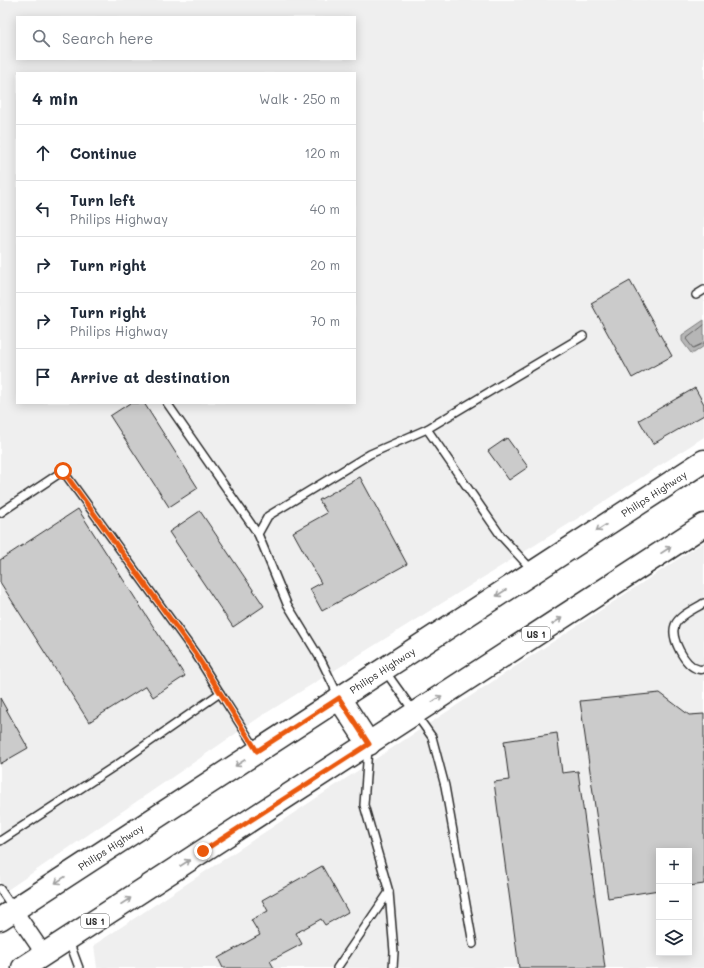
<!DOCTYPE html>
<html lang="en">
<head>
<meta charset="utf-8">
<style>
	body { margin:0; font-family:Mali,sans-serif; background:#f2f2f3; color:#1f2937 }
	.controls { position:absolute; right:12px; bottom:12px; display:grid; overflow:hidden; border-radius:0px; box-shadow:0 2px 10px #0003 }
	.controls button { width:36px; height:36px; display:grid; place-items:center; padding:0; border:0; border-bottom:1px solid #e0e1e3; background:#fff; color:#1f2937; font:20px sans-serif }
	.stop { position:absolute; width:12px; height:12px; margin:-9px; border:3px solid #ea580c; border-radius:50%; background:#fff }
	.stop.end { background:#ea580c; border-color:#fff; box-shadow:0 1px 4px #0008 }
	.list { margin:0; padding:0; list-style:none }
	h2 { display:flex; justify-content:space-between; align-items:center; height:52px; margin:0; padding:0 16px; font-size:17px }
	h2 small { font-size:13px; font-weight:400; color:#747a83 }
	.list li { display:grid; grid-template-columns:26px 1fr auto; gap:12px; align-items:center; box-sizing:border-box; height:56px; padding:0 16px; border-top:1px solid #e0e1e3 }
	.list b { display:block; font-size:15px; white-space:nowrap }
	.list p { margin:0; font-size:13px; white-space:nowrap; color:#747a83 }
	.list em { font-size:13px; font-style:normal; color:#747a83 }
	.icon { flex:none; width:22px; height:22px; fill:none; stroke:currentColor; stroke-width:2; stroke-linecap:round; stroke-linejoin:round }
	.map { position:relative; flex:none; width:704px; height:968px; overflow:hidden }
	.search { position:absolute; background:#fff; box-shadow:0 2px 10px #0003; left:16px; top:16px; width:340px; height:44px; display:flex; align-items:center; gap:10px; box-sizing:border-box; padding:0 14px; border-radius:0px; color:#747a83; font-size:15px }
	.panel { position:absolute; background:#fff; box-shadow:0 2px 10px #0003; left:16px; top:72px; width:340px; height:332px; border-radius:0px }
	.map>svg:first-child { display:block }
</style>
</head>
<body>
<div class="map">
<svg width="704" height="968" viewBox="0 0 704 968">
	<rect width="100%" height="100%" fill="#fff"/>
	<filter id="ink" filterUnits="userSpaceOnUse"><feTurbulence type="fractalNoise" baseFrequency=".025" numOctaves="2"/><feDisplacementMap in="SourceGraphic" scale="8" xChannelSelector="R" yChannelSelector="G"/><feConvolveMatrix kernelMatrix="1 2 1 2 8 2 1 2 1" color-interpolation-filters="sRGB"/></filter>
	<g filter="url(#ink)">
		<g fill="#efefef" fill-rule="evenodd">
			<path d="M0 0H704V437L572 522 263 715 0 895ZM17 17H355V59H17ZM17 73H355V403H17Z"/>
			<path d="M704 542V968H97L94 945ZM659 851H689V953H659Z"/>
		</g>
		<polygon fill="#b6b6b6" stroke="#7e7e7e" points="704,320 704,346 694,353 691,353 682,341 682,335"/>
		<g fill="none" stroke-linecap="round" stroke-linejoin="round">
			<polyline stroke="#636363" stroke-width="1" points="704,325 686,339 693,348 704,343"/>
		</g>
		<g fill="#cbcbcb" stroke="#2b2b2b">
			<polygon points="630,281 672,356 632,378 591,303"/>
			<polygon points="695,388 704,404 704,415 653,444 639,420"/>
			<polygon points="130,403 144,403 198,488 169,507 110,416"/>
			<polygon points="507,438 528,467 509,480 488,451"/>
			<polygon points="360,477 407,564 322,611 310,589 321,583 293,532 327,513 319,500"/>
			<polygon points="78,509 185,676 153,697 146,686 89,722 0,582 0,560"/>
			<polygon points="200,511 264,606 233,627 169,532"/>
			<polygon points="660,693 689,715 704,714 704,884 689,886 689,851 659,851 659,890 608,898 580,701"/>
			<polygon points="0,698 28,748 0,764"/>
			<polygon points="557,733 562,773 578,771 605,968 519,968 494,782 509,780 504,741"/>
			<polygon points="322,866 348,912 325,925 321,919 296,933 302,944 270,961 274,968 223,968 218,958 260,935 251,920 268,911 262,900"/>
		</g>
		<g fill="none" stroke-linecap="round" stroke-linejoin="round">
			<defs>
				<g id="service">
					<polyline points="696,295 704,290"/>
					<polyline points="167,403 258,534"/>
					<polyline points="427,429 583,336"/>
					<polyline points="0,513 63,471 195,653 220,693"/>
					<path d="M704 603C695 609 679 615 675 625 670 638 685 666 698 669 700 670 702 669 704 669"/>
					<polyline points="385,671 432,737 445,786 473,944"/>
					<polyline points="339,697 321,660 287,604 258,534 268,516 370,454 427,429 501,536 532,570"/>
					<polyline points="368,748 364,805 389,892 394,952 393,968"/>
					<polyline points="0,841 118,764 220,693 256,749"/>
					<polyline points="0,889 13,908"/>
					<polyline points="69,941 79,968"/>
					<polyline points="337,968 389,892"/>
				</g>
				<polyline id="minor" points="14,910 44,954"/>
				<g id="primary">
					<polyline points="339,698 369,744"/>
					<path id="s1" d="M0 919 704 461"/>
					<polyline points="23,968 704,525"/>
				</g>
			</defs>
			<use href="#service" stroke="#2b2b2b" stroke-width="10"/>
			<use href="#minor" stroke="#2b2b2b" stroke-width="18"/>
			<use href="#primary" stroke="#2b2b2b" stroke-width="25"/>
			<use href="#service" stroke="#fff" stroke-width="7"/>
			<use href="#minor" stroke="#fff" stroke-width="15"/>
			<use href="#primary" stroke="#fff" stroke-width="22"/>
		</g>
		<defs><path id="oneway-shaft" d="M-6 0H5M1.5-3L5.5 0L1.5 3" fill="none" stroke-width="1.6" stroke-linecap="round" stroke-linejoin="round"/></defs>
		<g stroke="#a0a0a0">
			<use href="#oneway-shaft" transform="translate(601 528) rotate(147)"/>
			<use href="#oneway-shaft" transform="translate(666 550) rotate(-33)"/>
			<use href="#oneway-shaft" transform="translate(501 593) rotate(147)"/>
			<use href="#oneway-shaft" transform="translate(557 621) rotate(-33)"/>
			<use href="#oneway-shaft" transform="translate(437 699) rotate(-33)"/>
			<use href="#oneway-shaft" transform="translate(240 763) rotate(147)"/>
			<use href="#oneway-shaft" transform="translate(185 863) rotate(-33)"/>
			<use href="#oneway-shaft" transform="translate(60 880) rotate(147)"/>
			<use href="#oneway-shaft" transform="translate(126 901) rotate(-33)"/>
		</g>
	</g>
	<g fill="none" stroke-linecap="round" stroke-linejoin="round" filter="url(#ink)">
		<polyline stroke="#ea580c" stroke-width="5" points="63,471 195,653 257,751 339,698 369,744 203,851"/>
	</g>
	<g text-anchor="middle" dominant-baseline="central" stroke-width="3" stroke-linejoin="round" paint-order="stroke">
		<g fill="#fff" stroke="#6b6b6b" stroke-width="1">
			<rect x="522" y="627" width="28" height="14" rx="3"/>
			<rect x="81" y="914" width="28" height="14" rx="3"/>
		</g>
		<g font-size="9" font-weight="bold" fill="#2b2b2b">
			<text x="536" y="634">US 1</text>
			<text x="95" y="921">US 1</text>
		</g>
		<g font-size="10" fill="#2b2b2b" stroke="#fff">
			<text stroke="none"><textPath href="#s1" startOffset="780">Philips Highway</textPath></text>
			<text stroke="none"><textPath href="#s1" startOffset="456">Philips Highway</textPath></text>
			<text stroke="none"><textPath href="#s1" startOffset="132">Philips Highway</textPath></text>
		</g>
	</g>
</svg>
<div class="controls">
<button>+</button>
<button>−</button>
<button><svg class="icon" aria-label="layers" viewBox="0 0 24 24"><path d="M12 4l9 5-9 5-9-5zM3 14l9 5 9-5"/></svg></button>
</div>
<div class="stop" style="left:63px;top:471px"></div>
<div class="stop end" style="left:203px;top:851px"></div>
<div class="search"><svg class="icon" aria-label="search" viewBox="0 0 24 24"><circle cx="10" cy="10" r="6"/><path d="M15 15l6 6"/></svg>Search here</div>
<section class="panel">
<h2>4 min<small>Walk · 250 m</small></h2>
<ul class="list">
<li><svg class="icon" aria-label="ahead" viewBox="0 0 24 24"><path d="M12 20V5M6 11l6-6 6 6"/></svg><div><b>Continue</b></div><em>120 m</em></li>
<li><svg class="icon" aria-label="left" viewBox="0 0 24 24"><path d="M17 20v-9H6M10 6l-5 5 5 5"/></svg><div><b>Turn left</b><p>Philips Highway</p></div><em>40 m</em></li>
<li><svg class="icon" aria-label="right" viewBox="0 0 24 24"><path d="M7 20v-9h11M14 6l5 5-5 5"/></svg><div><b>Turn right</b></div><em>20 m</em></li>
<li><svg class="icon" aria-label="right" viewBox="0 0 24 24"><path d="M7 20v-9h11M14 6l5 5-5 5"/></svg><div><b>Turn right</b><p>Philips Highway</p></div><em>70 m</em></li>
<li><svg class="icon" aria-label="arrive" viewBox="0 0 24 24"><path d="M6 21V4h12l-3 4 3 4H6"/></svg><div><b>Arrive at destination</b></div></li>
</ul>
</section>
</div>
</body>
</html>
